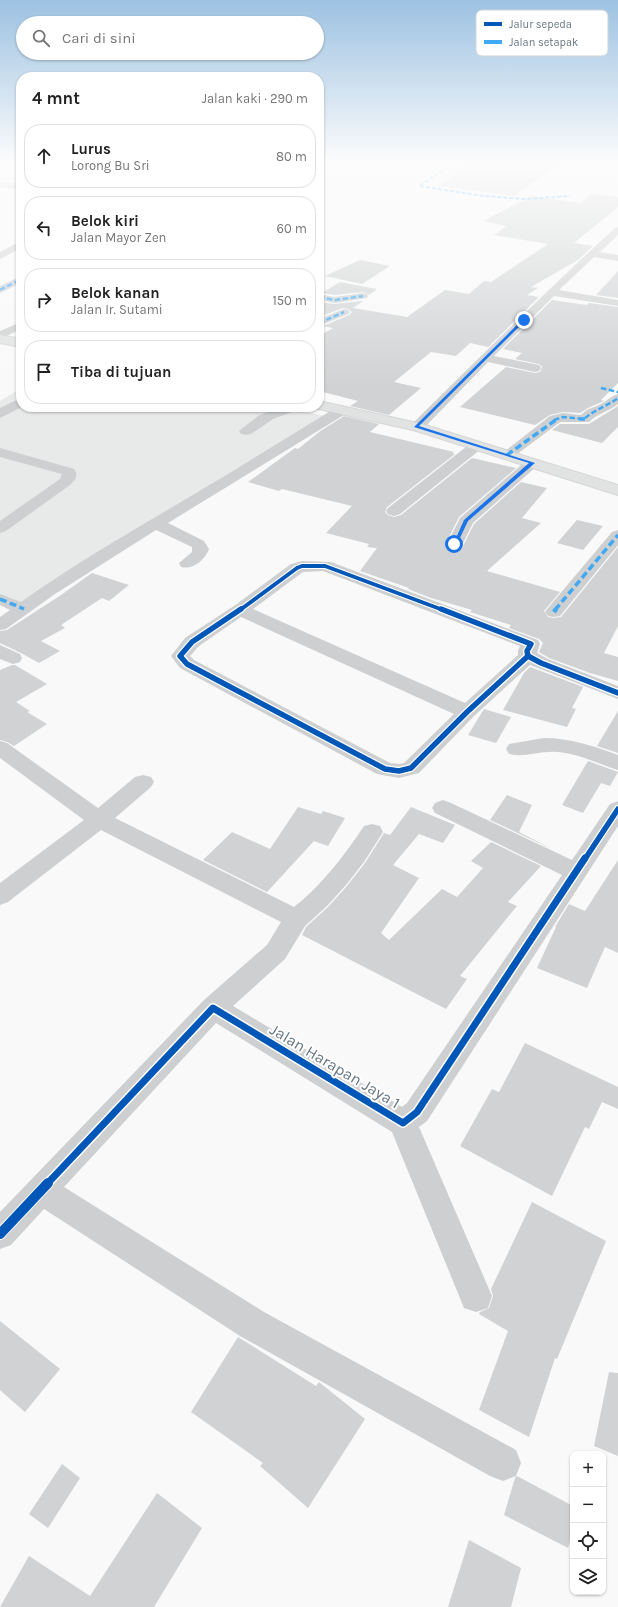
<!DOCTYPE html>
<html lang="id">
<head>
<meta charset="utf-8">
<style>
	body { margin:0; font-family:Karla,sans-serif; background:#f2f2f2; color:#222 }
	.controls { position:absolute; right:12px; bottom:12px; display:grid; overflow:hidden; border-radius:8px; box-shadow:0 1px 3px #0004 }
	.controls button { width:36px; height:36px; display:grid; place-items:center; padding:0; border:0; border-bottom:1px solid #e0e0e0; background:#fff; color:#222; font:20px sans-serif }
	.stop { position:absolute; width:12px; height:12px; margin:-9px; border:3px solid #1a73e8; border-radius:50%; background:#fff }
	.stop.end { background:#1a73e8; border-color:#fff; box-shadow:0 1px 4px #0008 }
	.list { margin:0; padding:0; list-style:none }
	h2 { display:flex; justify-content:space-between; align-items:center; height:52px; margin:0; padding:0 16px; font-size:17px }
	h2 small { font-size:13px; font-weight:400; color:#767676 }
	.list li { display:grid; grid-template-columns:26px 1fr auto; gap:12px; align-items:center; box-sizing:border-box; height:64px; margin:0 8px 8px; padding:0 8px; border:1px solid #e0e0e0; border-radius:16px }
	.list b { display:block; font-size:15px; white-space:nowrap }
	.list p { margin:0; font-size:13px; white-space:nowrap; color:#767676 }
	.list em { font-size:13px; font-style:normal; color:#767676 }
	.icon { flex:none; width:22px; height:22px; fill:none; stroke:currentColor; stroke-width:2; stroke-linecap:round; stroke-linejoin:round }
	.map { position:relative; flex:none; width:618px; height:1607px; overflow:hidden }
	.search { position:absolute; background:#fff; box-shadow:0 1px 3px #0004; left:16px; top:16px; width:308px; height:44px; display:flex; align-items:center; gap:10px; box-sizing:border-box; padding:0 14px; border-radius:22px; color:#767676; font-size:15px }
	.panel { position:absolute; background:#fff; box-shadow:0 1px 3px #0004; left:16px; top:72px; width:308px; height:340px; border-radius:16px }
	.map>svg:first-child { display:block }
</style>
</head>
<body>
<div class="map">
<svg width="618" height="1607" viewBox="0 0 618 1607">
	<rect width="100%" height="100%" fill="#f9f9f9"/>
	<polygon fill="#e8e9e9" points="21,388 21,407 284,407 330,417 20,603 0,597 0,401"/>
	<g fill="#d0d2d3">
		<polygon points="477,161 564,161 514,196 437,186"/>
		<polygon points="591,194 618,197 618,207 574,243 593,246 578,260 531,287 538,288 527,295 539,297 488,347 470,343 456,356 431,352 394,382 421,388 389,415 350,406 358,401 319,391 319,336 333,328 323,326 349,315 352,312 348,309 343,308 319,317 319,302 335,304 360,301 363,301 353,308 407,317 445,290 469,294 484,281 491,282 548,244 494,235 507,226 483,221 532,196 580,203"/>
		<polygon points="360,260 390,266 362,284 325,276"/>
		<polygon points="618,271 618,298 596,295"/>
		<polygon points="340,282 377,289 369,295 363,292 335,295 322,293"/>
		<polygon points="552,300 587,305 589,303 618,307 618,383 601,400 604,401 588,408 580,413 563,412 550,415 535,425 460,407 506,367 535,373 540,372 542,367 539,364 515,359 522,353 503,349"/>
		<polygon points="618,406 618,427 602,443 552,430 560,424 589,424"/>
		<polygon points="344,416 379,424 370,432 454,452 452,453 455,454 387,507 385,512 388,515 394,517 401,515 472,458 516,468 459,517 446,543 449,548 455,550 462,548 474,524 521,482 547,488 522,518 541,523 487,571 560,592 544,611 548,617 554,618 561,617 618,547 618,626 604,653 618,657 618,681 590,673 549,658 539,652 543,643 539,639 509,628 511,625 470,612 472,610 431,598 408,589 409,588 360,571 377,548 367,547 369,544 326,533 352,506 282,489 279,491 248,482 295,448 298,449 319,432"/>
		<polygon points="577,520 603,526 583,550 557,543"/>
		<polygon points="92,573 129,585 109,601 102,598 61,625 65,628 41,641 60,651 39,663 21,653 0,643 0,631 7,630 61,595"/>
		<polygon points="12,665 15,665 47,684 16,702 30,711 27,712 47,724 14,746 7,742 0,740 0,670"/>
		<polygon points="530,667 583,687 572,708 576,709 567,727 503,710 524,673"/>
		<polygon points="484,709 511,717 496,743 468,735"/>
		<polygon points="618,711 618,753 597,746"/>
		<polygon points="588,761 618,772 610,786 601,783 583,813 562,805"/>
		<polygon points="507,795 532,805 519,832 552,849 490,820"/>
		<polygon points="298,807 321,814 323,811 345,818 328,846 314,841 267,892 203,860 232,832 270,849"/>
		<polygon points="411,807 455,825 443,843 419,834 393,865 419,878 381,933 389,940 442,889 457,897 483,868 471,861 491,842 541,866 508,902 517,906 460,976 467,979 446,1009 302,935 306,927 328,907 347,886 365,863 384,833 390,835"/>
		<polygon points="618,860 618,953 605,947 587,988 537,968 556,927 555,927 569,904 585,911"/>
		<polygon points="525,1043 618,1087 618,1109 602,1102 589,1129 585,1127 552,1196 460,1146 492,1089 499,1092"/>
		<polygon points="532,1202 606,1241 557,1359 555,1358 529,1437 479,1410 508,1331 479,1314 480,1312 489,1308 493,1296 491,1289"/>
		<polygon points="0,1321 60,1369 25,1412 0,1390"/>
		<polygon points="238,1337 316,1386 319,1382 365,1419 308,1508 260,1466 263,1463 191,1412"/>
		<polygon points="609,1372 618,1373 618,1456 594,1446"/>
		<polygon points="62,1464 80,1478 48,1528 29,1514"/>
		<polygon points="517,1476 573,1506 573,1529 568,1548 504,1515 515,1478"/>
		<polygon points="157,1493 202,1528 154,1607 0,1607 29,1556 90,1596"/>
		<polygon points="469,1540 521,1568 511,1607 448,1607"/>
	</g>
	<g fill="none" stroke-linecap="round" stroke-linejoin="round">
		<defs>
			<g id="secondary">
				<polygon points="0,335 21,339 21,347 0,343"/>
				<polygon points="319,401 422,424 618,485 618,495 413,430 314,408 319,407"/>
			</g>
		</defs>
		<use href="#secondary" stroke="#d5d6d7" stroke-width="2"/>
		<g fill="#cecfd0" fill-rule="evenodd">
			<polygon points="0,182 21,183 21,189 0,188"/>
			<path d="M618 227V235L600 252 618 255V261L594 257 559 290 618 300V306L554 296 494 356 539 365 541 368 539 371 535 372 488 362 422 430 417 431 412 430 410 427 412 424C479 358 546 291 615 228Z"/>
			<polygon points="21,241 21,248 0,259 0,252"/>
			<polygon points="21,276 21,283 0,293 0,286"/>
			<polygon points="363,293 367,294 368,296 367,298 335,303 319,300 319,294 335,297"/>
			<polygon points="344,309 348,310 350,312 348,314 319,326 319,319"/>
			<polygon points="21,322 21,329 0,339 0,331"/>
			<path d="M618 394V404C608 412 598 413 589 422H560L512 458 507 459 502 458 500 455 550 416 563 413 581 415C589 407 592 409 601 404 607 401 611 396 618 394Z"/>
			<polygon points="21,398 22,407 0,418 0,408"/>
			<path d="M342 406 347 407 349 410 347 413 168 523 204 541 209 549C205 560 193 570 181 567L179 563 192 552V547L156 530 55 594 6 629 0 630V617L10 610 0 605V594L21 602C86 556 155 518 223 477 261 454 299 430 337 407Z"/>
			<polygon points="279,407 299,407 297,410 273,419 251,434 246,435 241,434 239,431 258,416"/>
			<polygon points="476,442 481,443 483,446 481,449 400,514 394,516 388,514 386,511 388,508 471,443"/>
			<path d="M0 448 74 469C79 476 75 480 70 485L6 531 0 533V521L60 479 62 474 0 457Z"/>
			<polygon points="532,459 537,460 539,463 537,466 473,523 461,547 455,549 449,547 447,544 460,518 527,460"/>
			<polygon points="618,530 618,545 560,616 554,617 548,616 545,612 548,608 612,532"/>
			<path d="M302 561 331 562 538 640 540 644 537 653 548 659 618 686V699L530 665 474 716 419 773 399 778 377 774 180 668 171 656 185 638 234 606 291 564ZM323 571 520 646 518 651V655L465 703 253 609 303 572ZM241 617 454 714 404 763 399 764 390 763 194 660 190 656 199 646Z"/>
			<polygon points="0,645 20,654 22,658 20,662 13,664 0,659"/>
			<path d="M544 738C570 738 594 746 618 755V770C598 764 580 754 558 752 542 750 524 758 509 754L506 749 509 744Z"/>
			<path d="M0 741 7 743 98 808 135 777 143 775 151 777 154 782 151 787 115 818 294 907C322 885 344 856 364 826L372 824 380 826 383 832 364 862 346 885 327 906 305 926 285 959 233 1006 402 1107 407 1103 562 875 435 813 432 808 435 803 443 800 451 803 572 860 610 804 618 801V826L427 1121 419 1127 492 1296 488 1308 476 1312 464 1308 392 1132 216 1023 64 1187 264 1312 516 1450 521 1463 516 1476 503 1481 490 1476 240 1336 44 1209 11 1245 0 1249V1212L204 1000 267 945 281 922 101 830 8 902 0 905V883L84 820 0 758Z"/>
		</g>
		<use href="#secondary" fill="#e1e2e2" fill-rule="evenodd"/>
		<polyline stroke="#3fa9f5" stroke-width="2" stroke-dasharray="4 2" stroke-linecap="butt" points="443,170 419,186 484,196 524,199 570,196"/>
		<g stroke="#3fa9f5" stroke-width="2.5" stroke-dasharray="5.5 2.5" stroke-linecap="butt">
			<polyline points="0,290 21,279"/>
			<polyline points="319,297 335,300 363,296"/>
			<polyline points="319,323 344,312"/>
			<polyline points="601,388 618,392"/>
			<path d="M554 420 563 417 584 419C594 410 607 406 618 398"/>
		</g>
		<g stroke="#3fa9f5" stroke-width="3.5" stroke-dasharray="7 3.5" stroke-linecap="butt">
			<polyline points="579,419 585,419"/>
			<polyline points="507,455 557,419"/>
			<polyline points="0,599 24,609"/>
			<polyline points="555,610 618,535"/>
		</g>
		<polyline stroke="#3fa9f5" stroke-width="4.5" stroke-dasharray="9 4.5" stroke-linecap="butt" points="554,612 556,609"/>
		<defs>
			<polyline id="cycleway-far3" points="240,610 297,568 302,566 325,566 443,610"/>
			<g id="cycleway-far2">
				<polyline points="241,609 192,642 180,656 187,664 385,769 399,771 411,768 467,712 528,656"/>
				<polyline points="441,609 531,644 527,651 528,656"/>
				<polyline points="528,656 541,663 618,693"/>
				<polyline points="585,859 618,809"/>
			</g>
			<polyline id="cycleway-far1" points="47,1184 213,1008 403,1123 417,1112 585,858"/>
			<polyline id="cycleway" points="0,1234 48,1183"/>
		</defs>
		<use href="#cycleway-far3" stroke="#fff" stroke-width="6"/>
		<use href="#cycleway-far2" stroke="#fff" stroke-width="8"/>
		<use href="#cycleway-far1" stroke="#fff" stroke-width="10"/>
		<use href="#cycleway" stroke="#fff" stroke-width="12"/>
		<use href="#cycleway-far3" stroke="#0057b8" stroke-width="4"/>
		<use href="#cycleway-far2" stroke="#0057b8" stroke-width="5.5"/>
		<use href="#cycleway-far1" stroke="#0057b8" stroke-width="7"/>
		<use href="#cycleway" stroke="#0057b8" stroke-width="10"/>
	</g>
	<linearGradient id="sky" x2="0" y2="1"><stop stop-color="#9dc2e2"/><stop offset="0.42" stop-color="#fcfcfc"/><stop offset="1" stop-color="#fcfcfc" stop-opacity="0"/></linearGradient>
	<rect width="618" height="386" fill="url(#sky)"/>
	<polygon fill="#1a73e8" points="523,319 526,320 419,426 535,463 468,521 457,544 453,545 464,520 529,463 414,427"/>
	<g text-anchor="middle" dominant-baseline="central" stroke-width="4" stroke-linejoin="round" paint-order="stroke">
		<g font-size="16" fill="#657683" stroke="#fff">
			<text transform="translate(335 1066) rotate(31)">Jalan Harapan Jaya 1</text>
		</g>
	</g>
	<rect x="476" y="10" width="132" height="46" rx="6" fill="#fff" stroke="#d1d6da" stroke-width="1"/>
	<rect x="484" y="22" width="18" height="4" fill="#0057b8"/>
	<rect x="484" y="40" width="18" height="4" fill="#3fa9f5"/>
	<g font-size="11" fill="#657683">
		<text x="509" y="28">Jalur sepeda</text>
		<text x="509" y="46">Jalan setapak</text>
	</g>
</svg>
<div class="controls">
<button>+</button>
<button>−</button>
<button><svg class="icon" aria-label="locate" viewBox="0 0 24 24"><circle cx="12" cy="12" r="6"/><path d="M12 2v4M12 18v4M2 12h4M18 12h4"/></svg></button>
<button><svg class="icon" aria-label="layers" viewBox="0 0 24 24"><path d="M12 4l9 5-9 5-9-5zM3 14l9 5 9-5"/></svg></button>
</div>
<div class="stop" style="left:454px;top:544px"></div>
<div class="stop end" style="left:524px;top:320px"></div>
<div class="search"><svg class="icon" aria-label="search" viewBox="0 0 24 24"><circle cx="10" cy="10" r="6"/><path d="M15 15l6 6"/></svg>Cari di sini</div>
<section class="panel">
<h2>4 mnt<small>Jalan kaki · 290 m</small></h2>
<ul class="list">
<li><svg class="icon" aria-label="ahead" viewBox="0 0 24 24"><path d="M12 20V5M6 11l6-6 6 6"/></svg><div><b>Lurus</b><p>Lorong Bu Sri</p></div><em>80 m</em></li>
<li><svg class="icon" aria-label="left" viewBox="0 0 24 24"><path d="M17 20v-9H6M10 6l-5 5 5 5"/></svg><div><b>Belok kiri</b><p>Jalan Mayor Zen</p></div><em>60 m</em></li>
<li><svg class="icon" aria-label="right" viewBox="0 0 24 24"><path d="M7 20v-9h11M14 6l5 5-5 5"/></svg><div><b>Belok kanan</b><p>Jalan Ir. Sutami</p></div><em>150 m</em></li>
<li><svg class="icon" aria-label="arrive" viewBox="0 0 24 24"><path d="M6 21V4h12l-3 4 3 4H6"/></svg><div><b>Tiba di tujuan</b></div></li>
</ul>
</section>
</div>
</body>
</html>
